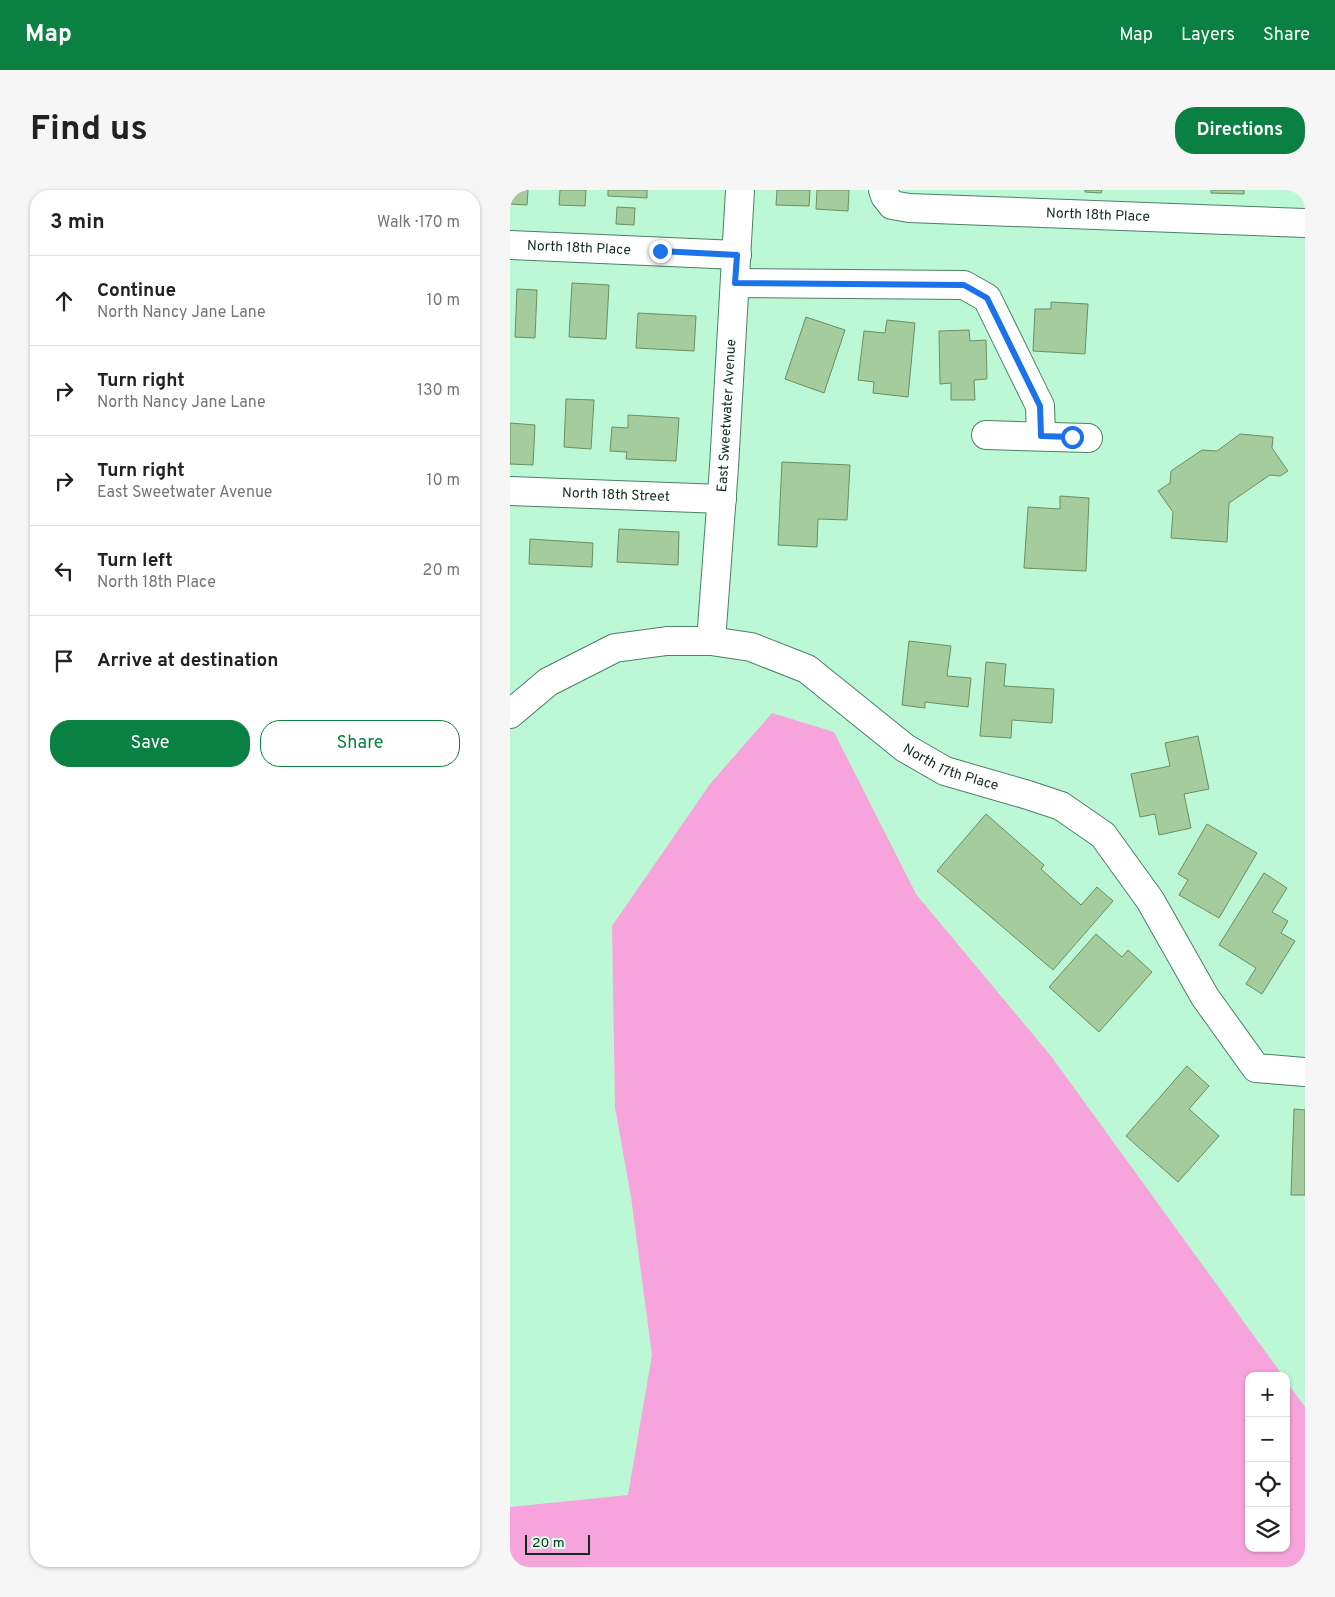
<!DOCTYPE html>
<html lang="en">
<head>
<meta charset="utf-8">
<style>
	body { margin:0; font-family:Overpass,sans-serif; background:#f6f6f6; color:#222 }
	.controls { position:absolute; right:15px; bottom:15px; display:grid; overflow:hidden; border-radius:10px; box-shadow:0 1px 4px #0004 }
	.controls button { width:45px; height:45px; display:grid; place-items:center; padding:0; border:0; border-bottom:1px solid #e0e0e0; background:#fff; color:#222; font:25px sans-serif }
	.scale { position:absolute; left:15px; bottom:12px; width:65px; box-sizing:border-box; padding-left:5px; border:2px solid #152d20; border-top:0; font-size:14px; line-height:18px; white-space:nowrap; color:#152d20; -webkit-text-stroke:4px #dbffea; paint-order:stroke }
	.stop { position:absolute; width:15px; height:15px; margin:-11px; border:4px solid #1a73e8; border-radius:50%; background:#fff }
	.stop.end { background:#1a73e8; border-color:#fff; box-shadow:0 1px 5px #0008 }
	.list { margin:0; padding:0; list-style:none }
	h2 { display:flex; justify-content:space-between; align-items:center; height:65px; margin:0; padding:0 20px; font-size:21px }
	h2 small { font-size:16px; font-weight:400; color:#767676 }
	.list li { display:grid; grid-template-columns:32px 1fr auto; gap:15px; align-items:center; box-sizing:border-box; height:90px; padding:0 20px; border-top:1px solid #e0e0e0 }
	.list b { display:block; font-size:19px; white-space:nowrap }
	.list p { margin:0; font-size:16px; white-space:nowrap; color:#767676 }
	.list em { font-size:16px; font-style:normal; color:#767676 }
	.actions { display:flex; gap:10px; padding:15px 20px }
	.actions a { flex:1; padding:11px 0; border:1px solid #0b8043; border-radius:20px; text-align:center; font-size:18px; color:#0b8043 }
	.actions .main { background:#0b8043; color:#fff }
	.icon { flex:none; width:28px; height:28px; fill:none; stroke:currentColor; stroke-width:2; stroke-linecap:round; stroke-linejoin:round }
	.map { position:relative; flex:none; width:795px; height:1377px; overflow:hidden; border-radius:20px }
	header { display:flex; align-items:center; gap:30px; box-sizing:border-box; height:70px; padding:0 25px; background:#0b8043; color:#fff }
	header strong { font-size:24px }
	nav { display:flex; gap:28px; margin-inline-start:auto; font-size:18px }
	.intro { display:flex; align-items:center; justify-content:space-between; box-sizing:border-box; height:120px; padding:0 30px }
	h1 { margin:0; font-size:35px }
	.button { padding:12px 22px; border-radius:20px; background:#0b8043; color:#fff; font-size:18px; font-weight:700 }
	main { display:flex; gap:30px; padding:0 30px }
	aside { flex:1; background:#fff; border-radius:20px; box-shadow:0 1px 4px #0004 }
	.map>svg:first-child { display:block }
</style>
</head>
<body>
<header>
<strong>Map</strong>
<nav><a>Map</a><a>Layers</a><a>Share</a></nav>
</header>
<div class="intro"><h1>Find us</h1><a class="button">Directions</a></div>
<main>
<aside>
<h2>3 min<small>Walk · 170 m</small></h2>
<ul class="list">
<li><svg class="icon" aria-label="ahead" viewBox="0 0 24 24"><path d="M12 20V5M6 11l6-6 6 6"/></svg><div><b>Continue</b><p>North Nancy Jane Lane</p></div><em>10 m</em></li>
<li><svg class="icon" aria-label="right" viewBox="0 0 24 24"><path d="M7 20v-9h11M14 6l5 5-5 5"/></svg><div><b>Turn right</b><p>North Nancy Jane Lane</p></div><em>130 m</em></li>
<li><svg class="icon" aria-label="right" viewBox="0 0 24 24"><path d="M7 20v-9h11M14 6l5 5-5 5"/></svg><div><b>Turn right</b><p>East Sweetwater Avenue</p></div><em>10 m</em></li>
<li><svg class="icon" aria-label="left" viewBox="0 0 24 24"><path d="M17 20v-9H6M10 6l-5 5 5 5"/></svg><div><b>Turn left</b><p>North 18th Place</p></div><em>20 m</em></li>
<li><svg class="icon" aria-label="arrive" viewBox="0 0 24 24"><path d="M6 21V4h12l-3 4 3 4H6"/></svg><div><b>Arrive at destination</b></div></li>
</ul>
<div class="actions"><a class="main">Save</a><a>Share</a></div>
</aside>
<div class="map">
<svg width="795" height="1377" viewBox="0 0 795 1377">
	<rect width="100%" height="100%" fill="#bcf8d6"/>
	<polygon fill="#f8a4dc" points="262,523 324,542 406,704 541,866 773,1186 739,1186 739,1358 776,1358 776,1191 795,1217 795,1377 0,1377 0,1317 118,1305 142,1165 121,1007 105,917 102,736 200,594"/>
	<g fill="#a5cc9d" stroke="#6a8e62">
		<polygon points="0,0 18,0 17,15 0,14"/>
		<polygon points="50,0 76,0 75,16 49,15"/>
		<polygon points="98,0 137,0 137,8 98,6"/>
		<polygon points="267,0 300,0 299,16 266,15"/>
		<polygon points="307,0 339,0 338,21 306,19"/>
		<polygon points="575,0 592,0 591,3 575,2"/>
		<polygon points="701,0 734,0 734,4 701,3"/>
		<polygon points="107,17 125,18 124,35 106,34"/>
		<polygon points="62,93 99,95 96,149 59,147"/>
		<polygon points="7,99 27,100 25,148 5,147"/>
		<polygon points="541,112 578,114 575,164 523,161 525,119 541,119"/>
		<polygon points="128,123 186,126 184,161 126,158"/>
		<polygon points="296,127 335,140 314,203 275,189"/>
		<polygon points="377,130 405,133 398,207 363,203 364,192 348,190 354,141 375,143"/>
		<polygon points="459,140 460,151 476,150 477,189 464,190 465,210 441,210 441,193 430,194 429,141"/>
		<polygon points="56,209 84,210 81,259 54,257"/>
		<polygon points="118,225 169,228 166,271 116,269 117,262 100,261 102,237 118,238"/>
		<polygon points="0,233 25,235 23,275 0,274"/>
		<polygon points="730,244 763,247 762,258 778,281 770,286 760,285 719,313 717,352 661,348 663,322 648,301 660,293 661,281 692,260 707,261"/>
		<polygon points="272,272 340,275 337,330 308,329 307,357 268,355"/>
		<polygon points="550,306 579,308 576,381 514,378 518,317 550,319"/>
		<polygon points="109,339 169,342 168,375 107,372"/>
		<polygon points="20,349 83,353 82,377 19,374"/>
		<polygon points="399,451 441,456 437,486 461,488 458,517 415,512 415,518 392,515"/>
		<polygon points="476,472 496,474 494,496 544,499 542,533 502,530 501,548 470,546"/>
		<polygon points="688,546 699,599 674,604 681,638 649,645 645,624 630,627 621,584 660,576 655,553"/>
		<polygon points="476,624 534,675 531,679 571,715 587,697 603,711 543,780 427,681"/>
		<polygon points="697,634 747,663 709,728 669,705 678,690 668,684"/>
		<polygon points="754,683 777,698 762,722 778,731 771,743 785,751 752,804 736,794 746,778 709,755"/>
		<polygon points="586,744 612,767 618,760 642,782 589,842 539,797"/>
		<polygon points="677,876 699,896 679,919 709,946 668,992 616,946"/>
		<polygon points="784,919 795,920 795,1005 781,1005"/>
	</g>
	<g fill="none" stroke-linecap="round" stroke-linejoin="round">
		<defs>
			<g id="minor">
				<path id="s1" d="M373 0 375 6 382 15 399 18 795 33"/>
				<path id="s2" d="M0 55 227 65"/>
				<polyline points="225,93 454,95 477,108 530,216 531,246"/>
				<polyline points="476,245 578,248"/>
				<path id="s3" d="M0 301 212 309"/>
				<path id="s4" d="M201 451 214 277 230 0"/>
				<path id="s5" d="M0 524 38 492 105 458 157 451H201L241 457 297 479 395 558 435 581 518 605 551 616 593 645 640 710 695 807 746 878 795 882"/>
			</g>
		</defs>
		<use href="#minor" stroke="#498164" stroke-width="30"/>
		<use href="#minor" stroke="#fff" stroke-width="28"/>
	</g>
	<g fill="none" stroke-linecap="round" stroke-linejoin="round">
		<polyline stroke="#1a73e8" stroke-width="6" points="150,61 227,65 225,93 454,95 477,108 530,216 531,246 562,247"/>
	</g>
	<g text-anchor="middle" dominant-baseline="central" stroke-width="4" stroke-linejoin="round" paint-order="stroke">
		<g font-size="14" fill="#152d20" stroke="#dbffea">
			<text stroke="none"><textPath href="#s1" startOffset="224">North 18th Place</textPath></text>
			<text stroke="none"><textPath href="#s2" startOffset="69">North 18th Place</textPath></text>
			<text stroke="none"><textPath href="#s4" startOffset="226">East Sweetwater Avenue</textPath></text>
			<text stroke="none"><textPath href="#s3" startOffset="106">North 18th Street</textPath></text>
			<text stroke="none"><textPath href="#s5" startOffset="498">North 17th Place</textPath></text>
		</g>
	</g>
</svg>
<div class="controls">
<button>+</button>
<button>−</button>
<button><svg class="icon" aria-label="locate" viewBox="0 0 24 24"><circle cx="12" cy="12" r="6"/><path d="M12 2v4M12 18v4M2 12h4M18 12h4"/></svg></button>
<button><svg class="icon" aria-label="layers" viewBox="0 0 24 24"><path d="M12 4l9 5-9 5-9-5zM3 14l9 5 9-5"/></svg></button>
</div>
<div class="scale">20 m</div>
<div class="stop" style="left:562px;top:247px"></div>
<div class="stop end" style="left:150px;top:61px"></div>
</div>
</main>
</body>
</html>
